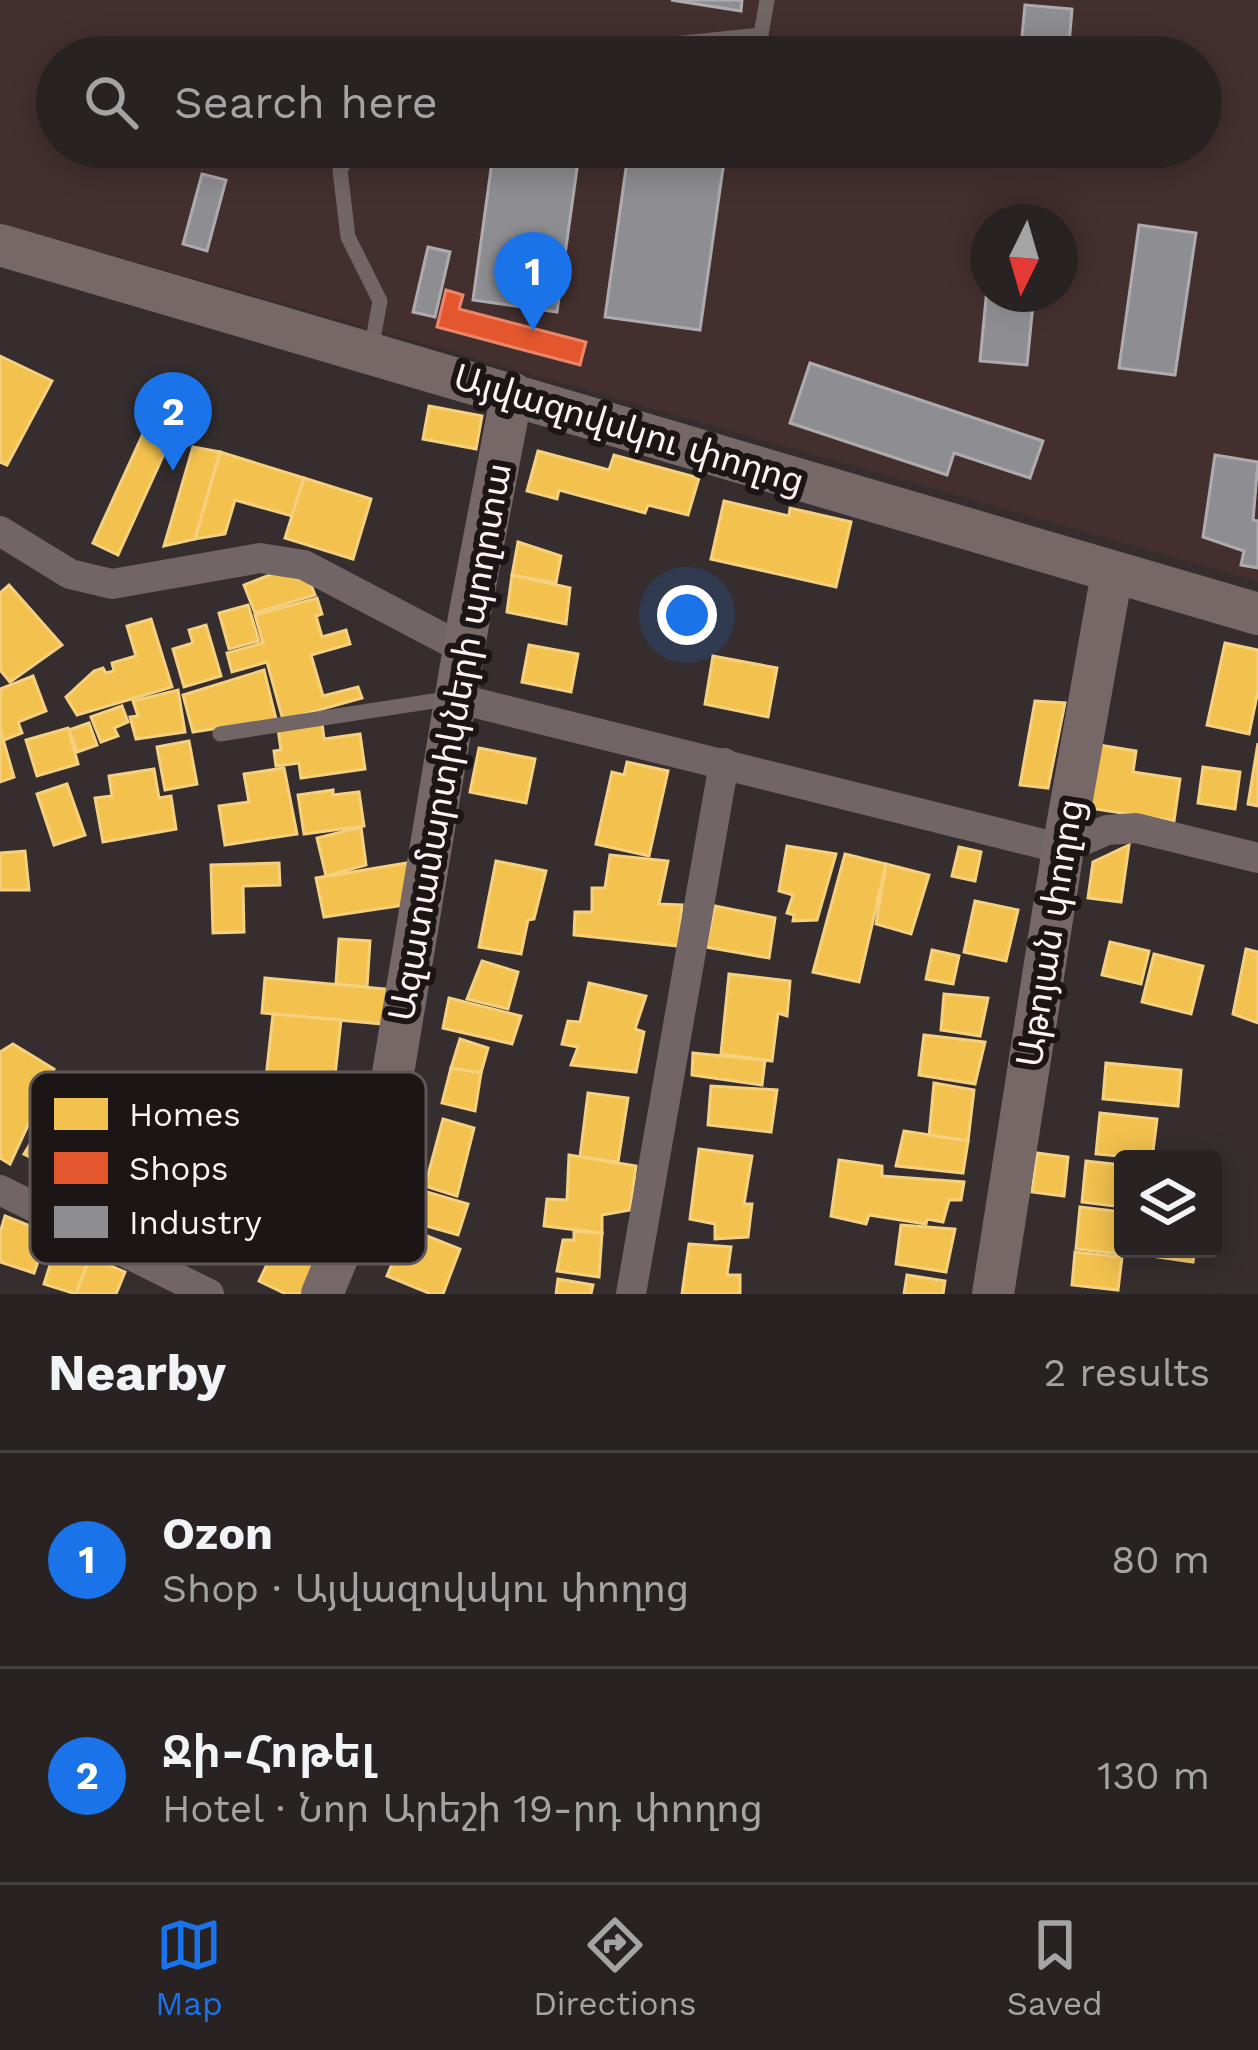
<!DOCTYPE html>
<html lang="en">
<head>
<meta charset="utf-8">
<style>
	body { margin:0; font-family:"Work Sans","Noto Sans Armenian",sans-serif; background:#302a2a; color:#f1f3f6 }
	.controls { position:absolute; right:36px; bottom:36px; display:grid; overflow:hidden; border-radius:12px; box-shadow:0 6px 30px #0003 }
	.controls button { width:108px; height:108px; display:grid; place-items:center; padding:0; border:0; border-bottom:3px solid #443f40; background:#282222; color:#f1f3f6; font:60px sans-serif }
	.compass { position:absolute; left:970px; top:204px; width:108px; height:108px; border-radius:50%; background:#282222; box-shadow:0 6px 30px #0003; rotate:185deg }
	.you { position:absolute; left:687px; top:615px; width:42px; height:42px; margin:-30px; border:9px solid #fff; border-radius:50%; background:#1a73e8; box-shadow:0 0 0 18px #1a73e833 }
	.badge { display:grid; place-items:center; width:78px; height:78px; border-radius:50%; background:#1a73e8; color:#fff; font-size:39px; font-weight:700 }
	.pin { position:absolute; translate:-50% -99px; filter:drop-shadow(0 3px 6px #0008) }
	.pin::after { content:''; position:absolute; top:63px; width:42px; height:36px; background:inherit; clip-path:polygon(0 0,100% 0,50% 100%) }
	.list { margin:0; padding:0; list-style:none }
	h2 { display:flex; justify-content:space-between; align-items:center; height:156px; margin:0; padding:0 48px; font-size:51px }
	h2 small { font-size:39px; font-weight:400; color:#a5a4a5 }
	.list li { display:grid; grid-template-columns:78px 1fr auto; gap:36px; align-items:center; box-sizing:border-box; height:216px; padding:0 48px; border-top:3px solid #443f40 }
	.list b { display:block; font-size:45px; white-space:nowrap }
	.list p { margin:0; font-size:39px; white-space:nowrap; color:#a5a4a5 }
	.list em { font-size:39px; font-style:normal; color:#a5a4a5 }
	.icon { flex:none; width:66px; height:66px; fill:none; stroke:currentColor; stroke-width:2; stroke-linecap:round; stroke-linejoin:round }
	.map { position:relative; flex:none; width:1258px; height:1294px; overflow:hidden }
	.search { position:absolute; background:#282222; box-shadow:0 6px 30px #0003; left:36px; right:36px; top:36px; height:132px; display:flex; align-items:center; gap:30px; box-sizing:border-box; padding:0 42px; border-radius:66px; color:#a5a4a5; font-size:45px }
	.sheet { height:588px; background:#282222 }
	nav { display:flex; justify-content:space-around; align-items:center; box-sizing:border-box; height:168px; border-top:3px solid #443f40; background:#282222; font-size:33px; color:#a5a4a5 }
	nav a { display:grid; justify-items:center; gap:6px }
	nav .on { color:#1a73e8 }
	.map>svg:first-child { display:block }
</style>
</head>
<body>
<div class="map">
<svg width="1258" height="1294" viewBox="0 0 1258 1294">
	<rect width="100%" height="100%" fill="#362e2e"/>
	<path fill="#43302e" fill-rule="evenodd" d="M0 0H1258V581L0 223ZM57 57H1201V147H57ZM988 222H1060V294H988Z"/>
	<g fill="#f2c14e" stroke="#f5d07f" stroke-width="3">
		<polygon points="0,356 52,381 7,465 0,462"/>
		<polygon points="429,406 482,416 476,449 423,439"/>
		<polygon points="148,423 173,434 118,555 93,543"/>
		<polygon points="193,447 220,452 195,539 164,546"/>
		<polygon points="538,451 609,470 614,455 699,478 688,515 648,505 645,513 559,490 557,499 527,491"/>
		<polygon points="220,452 304,478 292,516 235,500 225,534 195,539"/>
		<polygon points="304,478 371,499 353,559 285,538"/>
		<polygon points="724,501 789,516 790,508 851,522 836,587 711,559"/>
		<polygon points="518,542 561,556 556,583 512,575"/>
		<polygon points="280,571 292,578 309,580 315,595 255,613 244,585"/>
		<polygon points="512,575 570,588 566,624 507,612"/>
		<polygon points="9,585 62,645 10,682 0,670 0,593"/>
		<polygon points="317,598 322,614 316,616 322,637 346,630 350,644 311,655 323,696 358,687 362,698 283,720 267,662 232,672 227,653 263,643 255,615"/>
		<polygon points="248,605 259,641 229,649 219,613"/>
		<polygon points="151,619 172,687 77,715 66,697 94,671 103,668 106,673 114,671 112,663 136,656 127,626"/>
		<polygon points="206,625 221,676 184,687 173,649 193,643 189,630"/>
		<polygon points="1225,643 1258,650 1258,691 1249,734 1207,725"/>
		<polygon points="529,645 578,654 571,692 522,682"/>
		<polygon points="713,656 777,668 768,717 705,704"/>
		<polygon points="264,670 276,719 193,732 183,695"/>
		<polygon points="33,676 46,711 18,722 22,733 4,740 0,729 0,689"/>
		<polygon points="178,690 185,732 136,739 130,717 138,716 133,701"/>
		<polygon points="1035,701 1065,703 1048,788 1020,785"/>
		<polygon points="122,706 128,722 114,728 118,736 101,742 91,717"/>
		<polygon points="89,723 97,745 77,752 69,730"/>
		<polygon points="322,723 324,739 360,734 365,769 301,778 299,763 276,766 274,751 281,750 278,729"/>
		<polygon points="68,728 78,764 37,776 26,740"/>
		<polygon points="0,729 14,777 0,782"/>
		<polygon points="189,741 197,784 165,790 157,747"/>
		<polygon points="1258,743 1258,806 1248,804"/>
		<polygon points="1093,744 1136,751 1133,772 1180,779 1174,821 1083,807"/>
		<polygon points="479,748 535,759 526,803 470,792"/>
		<polygon points="627,762 668,771 649,856 596,844 612,772 624,775"/>
		<polygon points="1203,767 1240,772 1235,809 1198,803"/>
		<polygon points="284,768 297,834 225,845 219,806 249,802 244,774"/>
		<polygon points="154,769 159,798 171,796 176,829 103,842 95,798 112,796 109,776"/>
		<polygon points="67,784 85,835 54,845 37,794"/>
		<polygon points="333,790 333,795 359,792 364,826 304,834 298,795"/>
		<polygon points="361,827 366,865 326,876 317,838"/>
		<polygon points="1129,845 1121,902 1088,898 1093,862"/>
		<polygon points="787,846 836,854 817,920 793,921 794,915 787,913 793,895 779,891"/>
		<polygon points="959,847 981,852 975,881 952,876"/>
		<polygon points="25,851 29,890 0,890 0,853"/>
		<polygon points="845,854 886,864 859,982 813,972"/>
		<polygon points="610,855 668,861 659,904 682,905 678,946 574,935 575,912 592,912 592,888 605,888"/>
		<polygon points="496,861 546,871 534,919 528,920 521,954 479,947"/>
		<polygon points="412,862 405,905 324,917 316,878"/>
		<polygon points="279,863 280,885 243,886 244,932 213,933 211,865"/>
		<polygon points="886,864 929,875 911,934 876,924"/>
		<polygon points="975,901 1018,910 1006,961 964,952"/>
		<polygon points="715,906 775,918 769,958 706,947"/>
		<polygon points="339,939 370,941 367,987 336,984"/>
		<polygon points="1110,942 1149,951 1141,984 1102,975"/>
		<polygon points="1246,949 1258,952 1258,1023 1233,1014"/>
		<polygon points="932,950 959,956 953,984 926,979"/>
		<polygon points="1154,954 1203,966 1191,1014 1142,1002"/>
		<polygon points="482,961 518,972 508,1009 467,999"/>
		<polygon points="729,974 790,981 787,1016 778,1013 772,1061 721,1054"/>
		<polygon points="265,978 386,989 383,1024 262,1013"/>
		<polygon points="589,983 646,996 635,1029 644,1032 636,1072 571,1065 578,1047 562,1044 568,1021 580,1022"/>
		<polygon points="944,994 988,998 980,1036 941,1030"/>
		<polygon points="449,998 521,1016 512,1044 443,1028"/>
		<polygon points="273,1014 341,1020 333,1094 265,1087"/>
		<polygon points="924,1035 985,1042 975,1084 919,1075"/>
		<polygon points="460,1039 488,1048 481,1073 451,1068"/>
		<polygon points="13,1044 54,1069 10,1164 0,1158 0,1052"/>
		<polygon points="693,1053 765,1060 762,1085 692,1075"/>
		<polygon points="1106,1063 1181,1070 1178,1106 1103,1099"/>
		<polygon points="451,1068 481,1073 475,1111 442,1103"/>
		<polygon points="934,1083 974,1090 968,1141 929,1137"/>
		<polygon points="711,1086 777,1090 771,1132 708,1125"/>
		<polygon points="588,1093 628,1098 618,1162 580,1157"/>
		<polygon points="1100,1113 1157,1119 1152,1159 1096,1154"/>
		<polygon points="48,1114 106,1151 86,1184 24,1154"/>
		<polygon points="443,1119 474,1128 457,1196 425,1186"/>
		<polygon points="904,1131 968,1141 963,1173 896,1166"/>
		<polygon points="699,1149 752,1156 744,1204 752,1204 748,1237 715,1239 715,1224 690,1219"/>
		<polygon points="1037,1153 1068,1157 1064,1196 1032,1192"/>
		<polygon points="569,1155 636,1166 630,1210 602,1215 602,1233 544,1226 547,1199 567,1200"/>
		<polygon points="839,1160 882,1166 882,1176 964,1182 961,1200 949,1200 943,1222 927,1219 926,1224 869,1215 866,1224 831,1216"/>
		<polygon points="1086,1161 1123,1165 1123,1207 1082,1202"/>
		<polygon points="420,1190 468,1204 458,1235 412,1222"/>
		<polygon points="1080,1207 1123,1212 1123,1249 1131,1249 1130,1255 1076,1249"/>
		<polygon points="5,1216 48,1233 34,1273 0,1262 0,1233"/>
		<polygon points="287,1223 327,1243 302,1294 286,1294 259,1281"/>
		<polygon points="901,1225 955,1229 946,1272 896,1264"/>
		<polygon points="407,1228 460,1249 443,1294 431,1294 387,1276"/>
		<polygon points="574,1231 602,1233 599,1277 557,1271 563,1240 574,1240"/>
		<polygon points="58,1240 90,1257 76,1294 44,1284"/>
		<polygon points="689,1244 731,1247 727,1275 740,1275 740,1294 682,1294"/>
		<polygon points="1145,1249 1195,1249 1193,1262 1144,1255"/>
		<polygon points="1075,1252 1122,1257 1118,1290 1072,1285"/>
		<polygon points="90,1257 125,1272 116,1294 76,1294"/>
		<polygon points="907,1275 945,1281 943,1294 904,1294"/>
		<polygon points="558,1279 593,1285 591,1294 556,1294"/>
	</g>
	<polygon fill="#e4572e" stroke="#eb8668" stroke-width="3" points="446,290 463,295 459,309 586,342 580,365 437,327"/>
	<g fill="#8d8d92" stroke="#aeabae" stroke-width="3">
		<polygon points="671,0 742,0 741,11"/>
		<polygon points="1025,5 1072,9 1068,57 1020,57"/>
		<polygon points="494,147 580,147 557,312 473,300"/>
		<polygon points="629,147 726,147 700,330 605,317"/>
		<polygon points="202,174 226,180 207,251 183,244"/>
		<polygon points="1139,225 1196,233 1175,375 1119,368"/>
		<polygon points="428,247 450,252 435,317 413,312"/>
		<polygon points="988,278 988,294 1034,294 1027,365 980,361"/>
		<polygon points="810,363 1043,441 1030,478 954,453 947,475 790,423"/>
		<polygon points="1215,455 1258,462 1253,520 1258,521 1258,568 1241,565 1244,551 1203,537"/>
	</g>
	<g fill="none" stroke-linecap="round" stroke-linejoin="round">
		<g stroke="#726565" stroke-width="15">
			<polyline points="456,57 469,50 625,49 761,35 767,0"/>
			<polyline points="355,147 340,170 348,237 380,301 371,350"/>
			<polyline points="220,734 453,698"/>
		</g>
		<g stroke="#726565" stroke-width="30">
			<polyline points="0,531 70,574 112,584 260,558 304,565 464,649"/>
			<polyline points="456,698 1063,849 1107,830 1136,828 1258,858"/>
			<polyline points="0,1190 209,1294"/>
			<polyline points="631,1294 724,763"/>
		</g>
		<g stroke="#766867" stroke-width="42">
			<polyline points="0,245 1258,614"/>
			<polyline points="322,1294 379,1157 470,612 512,393"/>
			<polyline points="993,1294 1063,849 1112,573"/>
		</g>
	</g>
	<g text-anchor="middle" dominant-baseline="central" stroke-width="12" stroke-linejoin="round" paint-order="stroke">
		<g font-size="36" fill="#fcf2f1" stroke="#1c1515">
			<text transform="translate(629 429) rotate(17)">Այվազովսկու փողոց</text>
			<text transform="translate(450 742) rotate(-80)">Ազատամարտիկների պողոտա</text>
			<text transform="translate(1050 933) rotate(-81)">Աթոյան փողոց</text>
		</g>
	</g>
	<rect x="30" y="1072" width="396" height="192" rx="18" fill="#1c1515" stroke="#5f5757" stroke-width="3"/>
	<rect x="54" y="1098" width="54" height="32" fill="#f2c14e"/>
	<rect x="54" y="1152" width="54" height="32" fill="#e4572e"/>
	<rect x="54" y="1206" width="54" height="32" fill="#8d8d92"/>
	<g font-size="33" fill="#fcf2f1">
		<text x="129" y="1126">Homes</text>
		<text x="129" y="1180">Shops</text>
		<text x="129" y="1234">Industry</text>
	</g>
</svg>
<div class="controls">
<button><svg class="icon" aria-label="layers" viewBox="0 0 24 24"><path d="M12 4l9 5-9 5-9-5zM3 14l9 5 9-5"/></svg></button>
</div>
<svg class="compass" viewBox="-18 -18 36 36"><path d="M0-13l5 13h-10z" fill="#e53935"/><path d="M0 13l5-13h-10z" fill="#a5a4a5"/></svg>
<div class="you"></div>
<div class="pin badge" style="left:533px;top:331px">1</div>
<div class="pin badge" style="left:173px;top:471px">2</div>
<div class="search"><svg class="icon" aria-label="search" viewBox="0 0 24 24"><circle cx="10" cy="10" r="6"/><path d="M15 15l6 6"/></svg>Search here</div>
</div>
<section class="sheet">
<h2>Nearby<small>2 results</small></h2>
<ul class="list">
<li><span class="badge">1</span><div><b>Ozon</b><p>Shop · Այվազովսկու փողոց</p></div><em>80 m</em></li>
<li><span class="badge">2</span><div><b>Ջի-Հոթել</b><p>Hotel · Նոր Արեշի 19-րդ փողոց</p></div><em>130 m</em></li>
</ul>
</section>
<nav>
<a class="on"><svg class="icon" aria-label="map" viewBox="0 0 24 24"><path d="M3 6l6-2 6 2 6-2v14l-6 2-6-2-6 2zM9 4v14M15 6v14"/></svg>Map</a>
<a><svg class="icon" aria-label="directions" viewBox="0 0 24 24"><path d="M12 3l9 9-9 9-9-9zM9 14v-3h6M13 9l2 2-2 2"/></svg>Directions</a>
<a><svg class="icon" aria-label="saved" viewBox="0 0 24 24"><path d="M7 4h10v16l-5-4-5 4z"/></svg>Saved</a>
</nav>
</body>
</html>
